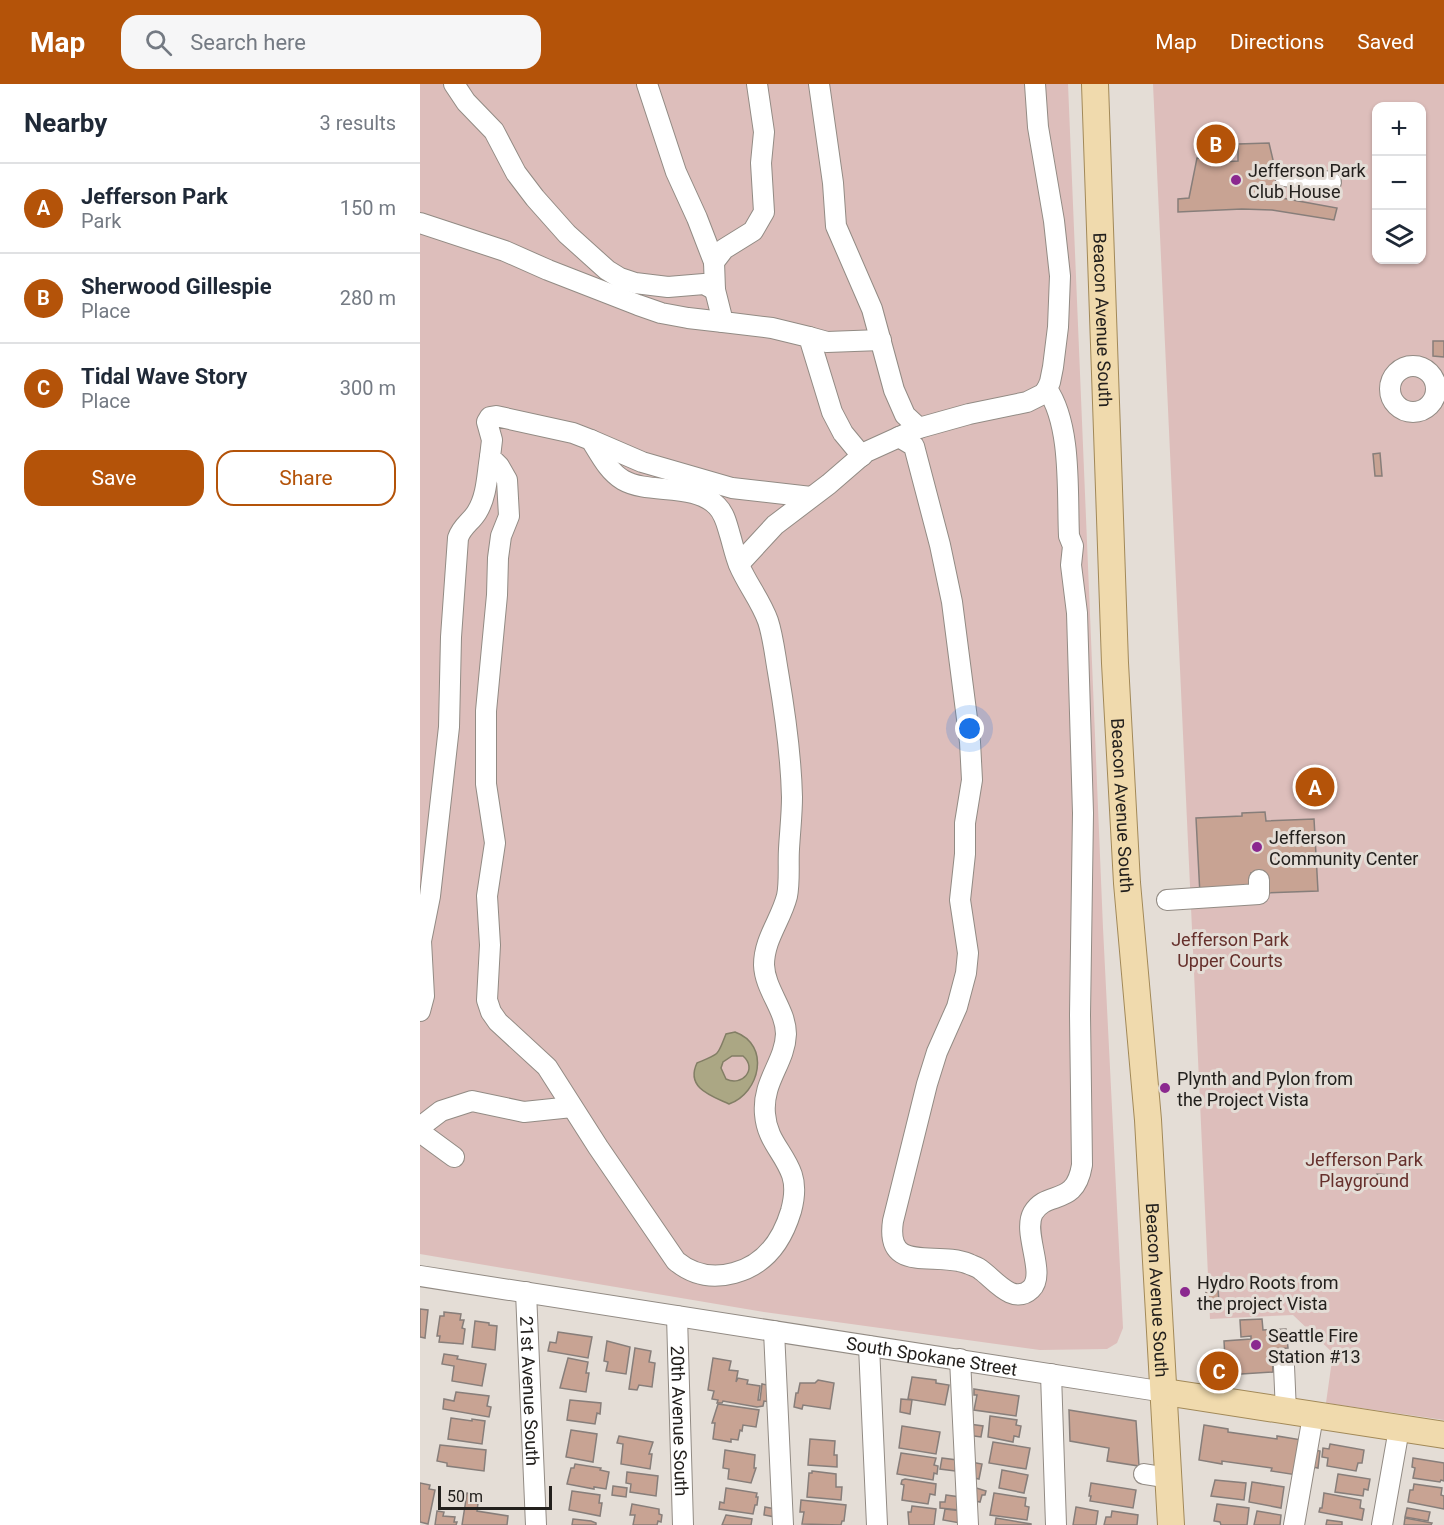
<!DOCTYPE html>
<html lang="en">
<head>
<meta charset="utf-8">
<style>
	body { margin:0; font-family:Roboto,sans-serif; background:#f6f6f7; color:#1f2937 }
	.controls { position:absolute; right:18px; top:18px; display:grid; overflow:hidden; border-radius:12px; box-shadow:0 2px 4px #0004 }
	.controls button { width:54px; height:54px; display:grid; place-items:center; padding:0; border:0; border-bottom:2px solid #e0e1e3; background:#fff; color:#1f2937; font:30px sans-serif }
	.scale { position:absolute; left:18px; bottom:15px; width:114px; box-sizing:border-box; padding-left:6px; border:3px solid #23201d; border-top:0; font-size:16px; line-height:21px; white-space:nowrap; color:#23201d; -webkit-text-stroke:4px #e4ddd6; paint-order:stroke }
	.you { position:absolute; left:550px; top:645px; width:21px; height:21px; margin:-15px; border:4px solid #fff; border-radius:50%; background:#1a73e8; box-shadow:0 0 0 9px #1a73e833 }
	.badge { display:grid; place-items:center; width:39px; height:39px; border-radius:50%; background:#b45309; color:#fff; font-size:20px; font-weight:700 }
	.pin { position:absolute; translate:-50% -50%; border:3px solid #fff; box-shadow:0 2px 6px #0006 }
	.list { margin:0; padding:0; list-style:none }
	h2 { display:flex; justify-content:space-between; align-items:center; height:78px; margin:0; padding:0 24px; font-size:26px }
	h2 small { font-size:20px; font-weight:400; color:#747a83 }
	.list li { display:grid; grid-template-columns:39px 1fr auto; gap:18px; align-items:center; box-sizing:border-box; height:90px; padding:0 24px; border-top:2px solid #e0e1e3 }
	.list b { display:block; font-size:22px; white-space:nowrap }
	.list p { margin:0; font-size:20px; white-space:nowrap; color:#747a83 }
	.list em { font-size:20px; font-style:normal; color:#747a83 }
	.actions { display:flex; gap:12px; padding:18px 24px }
	.actions a { flex:1; padding:14px 0; border:2px solid #b45309; border-radius:18px; text-align:center; font-size:21px; color:#b45309 }
	.actions .main { background:#b45309; color:#fff }
	.icon { flex:none; width:33px; height:33px; fill:none; stroke:currentColor; stroke-width:2; stroke-linecap:round; stroke-linejoin:round }
	.map { position:relative; flex:none; width:1024px; height:1441px; overflow:hidden }
	header { display:flex; align-items:center; gap:36px; box-sizing:border-box; height:84px; padding:0 30px; background:#b45309; color:#fff }
	header strong { font-size:28px }
	nav { display:flex; gap:33px; margin-inline-start:auto; font-size:21px }
	.search { width:420px; height:54px; background:#f6f6f7; display:flex; align-items:center; gap:15px; box-sizing:border-box; padding:0 21px; border-radius:18px; color:#747a83; font-size:22px }
	main { display:flex }
	aside { flex:1; background:#fff }
	.map>svg:first-child { display:block }
</style>
</head>
<body>
<header>
<strong>Map</strong>
<div class="search"><svg class="icon" aria-label="search" viewBox="0 0 24 24"><circle cx="10" cy="10" r="6"/><path d="M15 15l6 6"/></svg>Search here</div>
<nav><a>Map</a><a>Directions</a><a>Saved</a></nav>
</header>
<main>
<aside>
<h2>Nearby<small>3 results</small></h2>
<ul class="list">
<li><span class="badge">A</span><div><b>Jefferson Park</b><p>Park</p></div><em>150 m</em></li>
<li><span class="badge">B</span><div><b>Sherwood Gillespie</b><p>Place</p></div><em>280 m</em></li>
<li><span class="badge">C</span><div><b>Tidal Wave Story</b><p>Place</p></div><em>300 m</em></li>
</ul>
<div class="actions"><a class="main">Save</a><a>Share</a></div>
</aside>
<div class="map">
<svg width="1024" height="1441" viewBox="0 0 1024 1441">
	<rect width="100%" height="100%" fill="#e4ddd6"/>
	<g fill="#ddbebb" fill-rule="evenodd">
		<polygon points="0,0 648,0 683,844 703,1244 697,1259 687,1265 620,1266 344,1228 0,1170"/>
		<path d="M733 0H1024V1336L906 1319 913 1269 873 1231 790 1235ZM956 22H1002V176H956Z"/>
	</g>
	<path fill="#aba784" stroke="#827e65" stroke-width="1.5" fill-rule="evenodd" d="M315 948C351 961 340 1009 309 1020 292 1012 265 1004 277 979 301 969 297 972 306 950ZM312 972H323C338 985 322 1003 306 995L301 984 303 978Z"/>
	<g fill="#c8a393" stroke="#877e7a" stroke-width="1.5">
		<polygon points="849,59 862,114 917,124 914,136 852,126 822,125 758,128 758,115 769,114 777,74 802,78 818,77 818,60"/>
		<polygon points="1013,257 1024,257 1024,273 1013,272"/>
		<polygon points="960,369 962,392 955,392 953,370"/>
		<polygon points="845,728 846,737 894,735 898,807 845,809 844,788 831,789 832,808 780,811 776,734 822,732 822,729"/>
		<polygon points="957,1090 969,1091 968,1104 958,1103"/>
		<polygon points="798,1204 799,1219 786,1219 786,1205"/>
		<polygon points="0,1225 8,1226 5,1254 0,1253"/>
		<polygon points="24,1228 41,1230 40,1236 44,1236 42,1244 45,1245 43,1260 19,1258 20,1252 17,1252 20,1232 24,1232"/>
		<polygon points="842,1235 843,1246 866,1245 868,1264 852,1265 853,1288 806,1291 804,1257 831,1255 831,1252 821,1253 820,1236"/>
		<polygon points="55,1237 69,1239 69,1241 77,1242 75,1266 52,1263"/>
		<polygon points="138,1248 172,1253 168,1274 128,1267 130,1258 136,1259"/>
		<polygon points="187,1257 210,1263 206,1290 186,1287 188,1278 184,1277"/>
		<polygon points="215,1264 231,1267 229,1278 235,1279 232,1303 219,1301 217,1306 209,1305"/>
		<polygon points="24,1270 38,1272 37,1275 66,1280 62,1302 32,1297 34,1282 22,1280"/>
		<polygon points="148,1274 168,1278 166,1289 169,1289 166,1308 140,1304"/>
		<polygon points="293,1274 311,1277 309,1286 318,1287 316,1298 318,1294 328,1296 327,1300 340,1302 338,1316 340,1316 342,1300 353,1302 350,1318 344,1317 343,1322 337,1323 303,1317 302,1319 297,1319 298,1316 292,1315 294,1307 288,1306"/>
		<polygon points="492,1293 516,1296 516,1299 529,1301 525,1321 488,1315"/>
		<polygon points="398,1296 414,1299 410,1325 383,1321 382,1325 374,1323 376,1309 378,1309 380,1299 395,1299"/>
		<polygon points="554,1305 599,1312 596,1332 554,1326 557,1311 554,1311"/>
		<polygon points="36,1308 69,1312 67,1322 71,1323 69,1333 23,1325 24,1315 34,1317"/>
		<polygon points="481,1315 492,1316 490,1330 480,1328"/>
		<polygon points="150,1316 181,1319 180,1330 177,1329 175,1340 147,1336"/>
		<polygon points="298,1320 339,1326 336,1343 323,1341 322,1347 320,1346 318,1356 311,1355 311,1358 293,1355 295,1339 292,1339"/>
		<polygon points="649,1326 716,1337 719,1382 687,1377 689,1364 650,1357"/>
		<polygon points="570,1332 597,1336 596,1341 601,1342 599,1353 594,1352 593,1358 568,1353"/>
		<polygon points="31,1334 52,1337 52,1335 65,1337 62,1360 28,1355"/>
		<polygon points="549,1340 563,1342 561,1353 547,1351"/>
		<polygon points="784,1341 808,1345 808,1348 857,1355 857,1352 882,1356 877,1391 851,1387 852,1384 802,1377 802,1380 779,1376"/>
		<polygon points="482,1342 520,1348 516,1370 479,1364"/>
		<polygon points="151,1346 177,1350 173,1378 146,1373"/>
		<polygon points="199,1352 233,1358 229,1370 232,1370 230,1385 201,1380 203,1360 197,1359"/>
		<polygon points="390,1355 415,1357 414,1371 417,1371 417,1383 388,1381"/>
		<polygon points="573,1358 610,1364 606,1385 569,1379"/>
		<polygon points="910,1360 944,1366 942,1379 938,1379 936,1387 907,1382 908,1374 902,1373 903,1364 909,1365"/>
		<polygon points="20,1361 66,1366 64,1387 27,1382 27,1379 17,1377"/>
		<polygon points="890,1365 900,1367 898,1384 888,1382"/>
		<polygon points="305,1366 335,1371 334,1384 336,1384 331,1399 308,1395 309,1385 303,1384"/>
		<polygon points="481,1369 516,1374 514,1381 518,1382 517,1390 514,1389 513,1396 477,1390"/>
		<polygon points="522,1374 537,1376 535,1387 520,1385"/>
		<polygon points="993,1374 1024,1379 1024,1397 1021,1396 1020,1398 993,1394 995,1384 992,1383"/>
		<polygon points="551,1378 562,1380 559,1395 549,1393"/>
		<polygon points="155,1380 181,1384 180,1386 189,1388 186,1405 174,1403 174,1405 147,1400 151,1384 154,1384"/>
		<polygon points="582,1386 608,1391 604,1409 579,1404"/>
		<polygon points="392,1387 416,1390 416,1403 422,1403 421,1416 387,1413 389,1389 392,1389"/>
		<polygon points="207,1388 238,1392 236,1412 210,1408 211,1400 206,1399"/>
		<polygon points="918,1390 950,1395 948,1406 944,1405 943,1412 915,1408"/>
		<polygon points="485,1395 516,1400 515,1411 510,1410 508,1420 482,1416 484,1401 481,1400 482,1396"/>
		<polygon points="795,1396 826,1399 824,1416 791,1412"/>
		<polygon points="832,1398 864,1403 861,1424 829,1418"/>
		<polygon points="0,1399 10,1401 9,1405 15,1406 8,1440 0,1438"/>
		<polygon points="671,1399 716,1406 713,1424 670,1417 671,1412 669,1412"/>
		<polygon points="994,1400 1022,1404 1021,1411 1024,1412 1024,1425 988,1418 990,1406 993,1406"/>
		<polygon points="193,1402 207,1404 206,1413 192,1411"/>
		<polygon points="553,1403 566,1407 565,1411 562,1411 560,1418 551,1416"/>
		<polygon points="306,1404 337,1409 336,1413 338,1413 337,1421 335,1421 333,1430 299,1425 300,1418 304,1419"/>
		<polygon points="152,1407 180,1411 179,1419 182,1419 180,1432 149,1426"/>
		<polygon points="47,1409 59,1411 57,1427 88,1432 87,1441 42,1441"/>
		<polygon points="574,1409 606,1414 605,1422 609,1423 607,1436 570,1431"/>
		<polygon points="904,1409 941,1416 940,1424 944,1425 942,1436 899,1428 900,1424 902,1424"/>
		<polygon points="526,1411 540,1413 539,1426 520,1424 520,1418 525,1418"/>
		<polygon points="381,1416 426,1421 424,1437 422,1437 421,1441 382,1440 384,1428 380,1428"/>
		<polygon points="212,1420 239,1425 239,1430 242,1431 241,1438 238,1437 237,1441 213,1441 215,1431 210,1431"/>
		<polygon points="797,1420 829,1424 827,1441 801,1441 800,1438 794,1437"/>
		<polygon points="492,1422 516,1425 514,1441 489,1441 488,1428 491,1428"/>
		<polygon points="345,1423 356,1425 355,1433 344,1431"/>
		<polygon points="656,1423 678,1427 676,1441 653,1441"/>
		<polygon points="987,1424 1010,1428 1008,1437 985,1433"/>
		<polygon points="525,1425 542,1427 540,1439 523,1436"/>
		<polygon points="17,1427 24,1428 23,1432 35,1433 34,1438 37,1438 36,1441 15,1441"/>
		<polygon points="692,1427 718,1431 717,1441 684,1441 686,1433 691,1433"/>
		<polygon points="837,1427 861,1431 860,1441 834,1441"/>
		<polygon points="306,1431 332,1435 331,1441 302,1441"/>
		<polygon points="576,1434 611,1440 611,1441 575,1441"/>
		<polygon points="985,1434 1012,1439 1011,1441 984,1441"/>
		<polygon points="153,1435 171,1437 176,1439 176,1441 152,1441"/>
		<polygon points="907,1436 922,1438 922,1441 906,1441"/>
	</g>
	<g fill="none" stroke-linecap="round" stroke-linejoin="round">
		<defs>
			<g id="minor">
				<polyline points="34,0 46,18 74,47 96,89 115,114 147,150 187,186 200,194 215,199 248,203 284,200 295,206"/>
				<polyline points="227,0 256,88 277,134 294,178"/>
				<polyline points="337,0 344,48 341,79 344,128 333,147 304,165 294,178 295,206 303,238 352,244 389,253 412,328 423,349 442,372"/>
				<polyline points="399,0 413,99 416,142 452,225 474,306 485,331 499,344"/>
				<polyline points="865,92 911,98"/>
				<polyline points="0,139 85,167 128,186 218,221 241,229 268,234 303,238"/>
				<polyline points="389,253 407,258 461,256"/>
				<circle cx="993" cy="305" r="23"/>
				<path d="M76 332 153 349 171 356C180 370 188 387 203 396 229 411 274 398 297 422 305 430 307 441 310 451 313 461 315 471 319 481 327 500 341 517 348 537 353 552 355 571 358 588 365 629 371 670 372 713 372 730 370 747 369 765 368 780 370 797 367 812 361 836 344 855 344 881 345 906 366 926 366 950 365 979 342 997 345 1030 347 1057 364 1068 372 1091 376 1103 374 1116 371 1127 362 1157 345 1181 314 1189 292 1195 273 1191 256 1177L178 1063 127 983 78 938 71 928 67 916 70 861 67 812 75 759 66 700V627L77 511 78 474 81 452 89 432 87 396 79 382 70 373 72 356 67 338 70 333Z"/>
				<path d="M479 353 494 362 520 461 532 518 550 658 552 696 545 739V770L540 816 548 869 546 889 537 923 517 968 507 1000 473 1137C465 1191 516 1166 549 1180 553 1182 558 1183 561 1186 574 1195 593 1222 611 1205 627 1190 602 1149 613 1129 627 1105 655 1124 662 1081L660 931 663 729 657 529 651 481 653 462 649 452C647 409 652 341 627 305"/>
				<polyline points="171,356 222,378 312,404 391,413"/>
				<polyline points="319,480 355,441 409,400 446,368 499,344 549,330 607,318 623,310 627,305 630,298 633,283 638,243 640,192 634,137 618,43 615,0"/>
				<polyline points="747,816 839,810 839,796"/>
				<path d="M0 927 4 912 1 857 10 812 29 643 31 553 38 454C42 442 51 438 57 428 67 412 67 391 70 373"/>
				<polyline points="0,1043 21,1027 52,1017 104,1028 152,1023"/>
				<polyline points="0,1048 34,1073"/>
				<path id="s1" d="M0 1192 745 1308"/>
				<path id="s2" d="M106 1208 116 1441"/>
				<path id="s3" d="M257 1232 263 1441"/>
				<polyline points="354,1247 363,1441"/>
				<polyline points="449,1262 457,1441"/>
				<polyline points="540,1275 548,1441"/>
				<polyline points="864,1282 866,1328"/>
				<polyline points="631,1290 636,1441"/>
				<polyline points="724,1390 749,1394"/>
				<polyline points="874,1441 893,1332"/>
				<polyline points="962,1441 979,1345"/>
			</g>
			<g id="major">
				<path id="s4" d="M675 0 695 579 707 799 728 1036 751 1441"/>
				<polyline points="745,1308 1024,1351"/>
			</g>
		</defs>
		<use href="#minor" stroke="#928b84" stroke-width="22"/>
		<use href="#major" stroke="#a28958" stroke-width="28"/>
		<use href="#minor" stroke="#fff" stroke-width="20"/>
		<use href="#major" stroke="#f0daad" stroke-width="26"/>
	</g>
	<g fill="#8b288f" stroke="#e4ddd6" stroke-width="2">
		<circle cx="816" cy="96" r="6"/>
		<circle cx="837" cy="763" r="6"/>
		<circle cx="745" cy="1004" r="6"/>
		<circle cx="765" cy="1208" r="6"/>
		<circle cx="836" cy="1261" r="6"/>
	</g>
	<g text-anchor="middle" dominant-baseline="central" stroke-width="6" stroke-linejoin="round" paint-order="stroke">
		<g font-size="18" fill="#23201d" stroke="#e4ddd6" text-anchor="start">
			<text x="828" y="86">Jefferson Park<tspan x="828" dy="21">Club House</tspan></text>
			<text x="849" y="753">Jefferson<tspan x="849" dy="21">Community Center</tspan></text>
			<text x="757" y="994">Plynth and Pylon from<tspan x="757" dy="21">the Project Vista</tspan></text>
			<text x="777" y="1198">Hydro Roots from<tspan x="777" dy="21">the project Vista</tspan></text>
			<text x="848" y="1251">Seattle Fire<tspan x="848" dy="21">Station #13</tspan></text>
		</g>
		<g font-size="18" fill="#23201d" stroke="#e4ddd6">
			<text stroke="none"><textPath href="#s4" startOffset="236">Beacon Avenue South</textPath></text>
			<text stroke="none"><textPath href="#s4" startOffset="722">Beacon Avenue South</textPath></text>
			<text stroke="none"><textPath href="#s4" startOffset="1208">Beacon Avenue South</textPath></text>
			<text stroke="none"><textPath href="#s1" startOffset="518">South Spokane Street</textPath></text>
			<text stroke="none"><textPath href="#s2" startOffset="99">21st Avenue South</textPath></text>
			<text stroke="none"><textPath href="#s3" startOffset="105">20th Avenue South</textPath></text>
		</g>
		<g font-size="18" fill="#66302c" stroke="#e4ddd6">
			<text x="810" y="855">Jefferson Park<tspan x="810" dy="21">Upper Courts</tspan></text>
			<text x="944" y="1075">Jefferson Park<tspan x="944" dy="21">Playground</tspan></text>
		</g>
	</g>
</svg>
<div class="controls">
<button>+</button>
<button>−</button>
<button><svg class="icon" aria-label="layers" viewBox="0 0 24 24"><path d="M12 4l9 5-9 5-9-5zM3 14l9 5 9-5"/></svg></button>
</div>
<div class="scale">50 m</div>
<div class="you"></div>
<div class="pin badge" style="left:895px;top:703px">A</div>
<div class="pin badge" style="left:796px;top:60px">B</div>
<div class="pin badge" style="left:799px;top:1287px">C</div>
</div>
</main>
</body>
</html>
